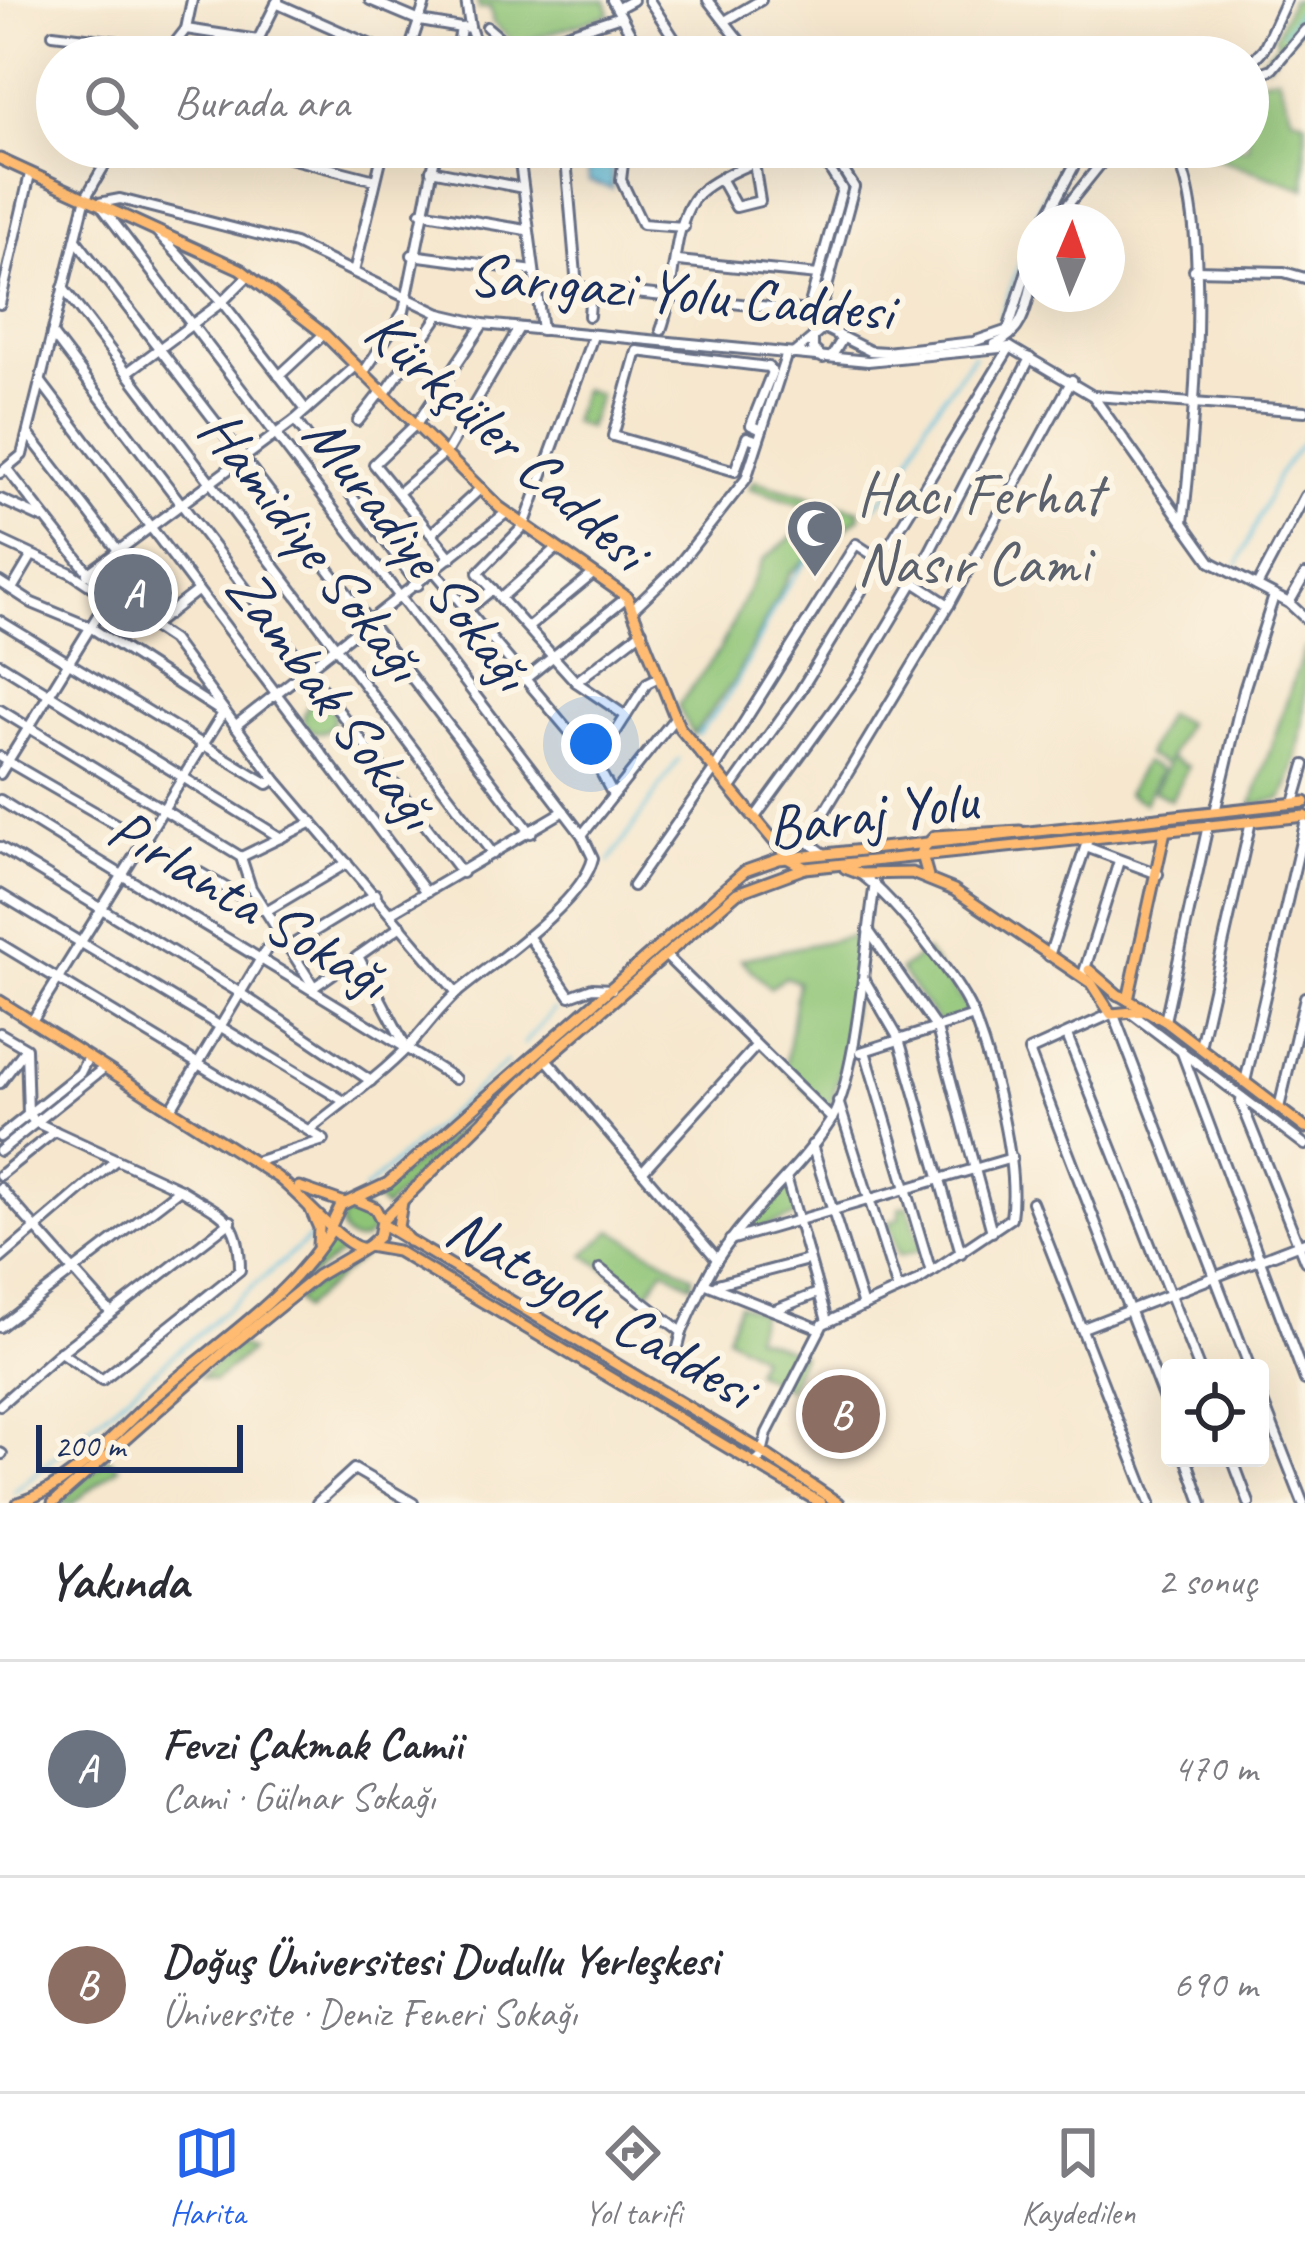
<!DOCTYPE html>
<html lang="tr">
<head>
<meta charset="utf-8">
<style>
	body { margin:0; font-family:Caveat,sans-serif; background:#f7f7f7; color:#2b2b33 }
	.controls { position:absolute; right:36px; bottom:36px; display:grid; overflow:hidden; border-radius:12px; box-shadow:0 12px 48px #0002 }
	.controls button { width:108px; height:108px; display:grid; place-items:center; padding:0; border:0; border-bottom:3px solid #e1e1e2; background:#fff; color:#2b2b33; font:60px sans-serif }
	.compass { position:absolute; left:1017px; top:204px; width:108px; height:108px; border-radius:50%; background:#fff; box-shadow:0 12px 48px #0002; rotate:2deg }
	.scale { position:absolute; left:36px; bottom:30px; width:207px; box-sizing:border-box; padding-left:12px; border:6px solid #1b2f5e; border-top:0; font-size:33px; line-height:42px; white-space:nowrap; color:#1b2f5e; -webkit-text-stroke:9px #fcf5e5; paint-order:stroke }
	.you { position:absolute; left:591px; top:744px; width:42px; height:42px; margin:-30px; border:9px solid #fff; border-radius:50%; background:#1a73e8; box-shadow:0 0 0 18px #1a73e833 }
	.badge { display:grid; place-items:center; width:78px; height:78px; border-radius:50%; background:#2563eb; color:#fff; font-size:39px; font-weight:700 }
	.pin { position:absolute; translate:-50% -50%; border:6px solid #fff; box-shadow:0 3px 12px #0006 }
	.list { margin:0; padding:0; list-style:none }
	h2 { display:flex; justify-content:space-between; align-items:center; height:156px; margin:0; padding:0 48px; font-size:51px }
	h2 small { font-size:39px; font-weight:400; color:#7c7c81 }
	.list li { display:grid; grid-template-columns:78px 1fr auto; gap:36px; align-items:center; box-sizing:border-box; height:216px; padding:0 48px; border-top:3px solid #e1e1e2 }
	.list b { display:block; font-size:45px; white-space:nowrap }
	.list p { margin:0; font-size:39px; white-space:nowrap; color:#7c7c81 }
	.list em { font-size:39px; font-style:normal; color:#7c7c81 }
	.icon { flex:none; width:66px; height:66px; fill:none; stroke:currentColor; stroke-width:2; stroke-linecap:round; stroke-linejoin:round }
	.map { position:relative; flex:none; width:1305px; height:1503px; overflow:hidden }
	.search { position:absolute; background:#fff; box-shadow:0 12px 48px #0002; left:36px; right:36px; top:36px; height:132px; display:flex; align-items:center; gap:30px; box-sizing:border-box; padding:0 42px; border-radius:66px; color:#7c7c81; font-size:45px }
	.sheet { height:588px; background:#fff }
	nav { display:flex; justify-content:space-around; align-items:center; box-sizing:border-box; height:168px; border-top:3px solid #e1e1e2; background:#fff; font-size:33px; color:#7c7c81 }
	nav a { display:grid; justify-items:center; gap:6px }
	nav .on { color:#2563eb }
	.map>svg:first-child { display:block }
</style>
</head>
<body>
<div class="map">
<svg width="1305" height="1503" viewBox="0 0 1305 1503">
	<rect width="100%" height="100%" fill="#fcf5e5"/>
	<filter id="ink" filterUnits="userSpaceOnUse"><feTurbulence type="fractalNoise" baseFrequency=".00833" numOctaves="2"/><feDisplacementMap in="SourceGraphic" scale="24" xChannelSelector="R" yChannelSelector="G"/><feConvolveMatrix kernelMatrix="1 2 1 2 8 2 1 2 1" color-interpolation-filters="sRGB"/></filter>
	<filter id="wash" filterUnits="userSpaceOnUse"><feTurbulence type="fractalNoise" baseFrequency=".004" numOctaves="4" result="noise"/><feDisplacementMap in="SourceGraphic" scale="48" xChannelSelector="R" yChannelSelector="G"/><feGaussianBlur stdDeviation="2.7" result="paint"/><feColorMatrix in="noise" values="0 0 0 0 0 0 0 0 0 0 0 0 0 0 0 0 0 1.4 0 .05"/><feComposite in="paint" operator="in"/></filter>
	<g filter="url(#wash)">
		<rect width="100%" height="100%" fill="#f6e7ce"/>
		<g fill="#8ec476" stroke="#547a6a" stroke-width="3">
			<polygon points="477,0 606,0 610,14 516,44 493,23 490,7 479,9"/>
			<polygon points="1291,0 1305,0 1305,22 1267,65 1262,58 1278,43 1275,36"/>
			<polygon points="1278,76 1292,116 1305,120 1305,189 1185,147 1248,147 1248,83"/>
			<polygon points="583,389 599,395 588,428 572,422"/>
			<polygon points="754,481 859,510 860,517 790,573 734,681 693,735 678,706 719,651 764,559 818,516 809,507 749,488"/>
			<path d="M1305 646C1305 700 1305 751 1282 799L1252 804Z"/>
			<circle cx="319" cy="717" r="15"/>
			<polygon points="1166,714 1186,723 1167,763 1171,758 1188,767 1171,800 1154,791 1167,765 1146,755"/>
			<polygon points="1144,762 1161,770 1144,803 1127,794"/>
			<polygon points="1191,821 1192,823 931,856 931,849"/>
			<polygon points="863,934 845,1052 829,1112 785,1069 798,982 785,977 770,988 741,959"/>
			<polygon points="926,951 971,1014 939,1023 900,970"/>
			<polygon points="478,1113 385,1208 372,1197"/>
			<polygon points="788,1181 798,1215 737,1236"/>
			<polygon points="908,1205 922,1250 898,1256 889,1222 900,1218 900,1207"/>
			<circle cx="357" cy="1225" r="16"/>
			<polygon points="612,1230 692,1276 692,1285 663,1269 647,1295 584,1255"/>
			<polygon points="332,1238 346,1250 293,1289 291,1287"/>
			<polygon points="370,1249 303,1309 296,1299"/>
			<polygon points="739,1304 761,1313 754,1336 802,1354 788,1389 754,1371 760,1356 727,1336"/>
			<polygon points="238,1345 250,1351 214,1381 200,1377"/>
			<polygon points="108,1458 119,1467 73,1503 60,1503"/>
		</g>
		<polygon fill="#61c0df" stroke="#3e789e" stroke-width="3" points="591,147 622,147 612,166 612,189 589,181 586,155"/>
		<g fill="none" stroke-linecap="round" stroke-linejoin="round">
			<g stroke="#61c0df" stroke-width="3">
				<polyline points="1283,33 1305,0"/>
				<polyline points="1241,57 1257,49"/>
				<polyline points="1000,319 1044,195 1068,152"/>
				<polyline points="869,511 898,485 927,420 974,355"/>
				<polyline points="1238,565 1278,475 1305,439"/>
				<path d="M698 734C712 717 728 699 738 680 766 632 779 580 825 545"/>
				<polyline points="609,862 679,759"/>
				<polyline points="563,909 593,881"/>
				<polyline points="524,1044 554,1010"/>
				<polyline points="364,1190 507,1062"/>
				<polyline points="14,1492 313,1235"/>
			</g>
		</g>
	</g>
	<g filter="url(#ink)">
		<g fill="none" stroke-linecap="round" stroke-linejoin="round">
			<defs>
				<g id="minor">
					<polyline points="370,0 420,21 461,28"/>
					<polyline points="649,0 677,43 694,53"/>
					<polyline points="708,0 752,57"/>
					<polyline points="276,3 398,57"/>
					<polyline points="618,8 633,0"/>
					<polyline points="621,16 643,57"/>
					<polyline points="725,21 761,0"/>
					<polyline points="470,27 480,57"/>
					<polyline points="487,27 515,51"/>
					<polyline points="186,29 192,0"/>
					<polyline points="53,34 169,48"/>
					<polyline points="258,40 286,57"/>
					<polyline points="164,57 186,29 258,40 278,0"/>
					<polyline points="407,57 426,0"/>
					<polyline points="456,57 461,28 470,27 466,0"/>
					<polyline points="518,57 515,51 621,16 612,0"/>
					<polyline points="657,57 677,43"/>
					<polyline points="1248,66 1264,48 1286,0"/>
					<polyline points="1248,77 1272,69 1305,30"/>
					<polyline points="246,147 375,180"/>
					<polyline points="518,147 542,330"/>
					<polyline points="565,147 577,287 808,311 842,189 816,147"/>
					<polyline points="625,147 621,180 642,224 684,227"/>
					<path d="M1170 147C1216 198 1192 450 1183 522"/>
					<polyline points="431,170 523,188"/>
					<polyline points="721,180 736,207 760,201 754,163"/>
					<polyline points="421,212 526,230"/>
					<polyline points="1044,222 1084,147"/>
					<polyline points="1054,222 1114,147"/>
					<polyline points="157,232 222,302 306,410"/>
					<polyline points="76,240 531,833"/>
					<polyline points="412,255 534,271"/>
					<polyline points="678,261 818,275"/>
					<polyline points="1194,270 1284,272 1305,278"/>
					<polyline points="354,272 384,147"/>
					<polyline points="63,288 493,854"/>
					<polyline points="0,304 30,174"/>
					<polyline points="824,308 841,341 832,356"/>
					<polyline points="589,316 591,288"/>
					<path d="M661 330C676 291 670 235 693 200 706 179 771 155 795 147"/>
					<polyline points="52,334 462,873"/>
					<polyline points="593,336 524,526 478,573 576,682 626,716"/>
					<path d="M995 344C1026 332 1027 301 1035 271"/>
					<polyline points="793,354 824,328 870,351 886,352 973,342 1008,330 1035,245"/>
					<polyline points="823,358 813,349 813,339 854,187 829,147"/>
					<polyline points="128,372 222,302 248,276"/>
					<polyline points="364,372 404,311 437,147"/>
					<polyline points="279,376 324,334"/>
					<polyline points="41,382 426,892"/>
					<polyline points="386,392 440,314"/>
					<polyline points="1094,396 1305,411"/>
					<polyline points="295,420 418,585"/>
					<polyline points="358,421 383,389"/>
					<polyline points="29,435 168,615"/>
					<polyline points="758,441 747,437 735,471 613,436 637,351 768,367 772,372 751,425 762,430"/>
					<polyline points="7,469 99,586"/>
					<polyline points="0,473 22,455 86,197 115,147"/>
					<polyline points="398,493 447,451 519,328"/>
					<polyline points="0,499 42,518"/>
					<polyline points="431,534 481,488"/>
					<polyline points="0,540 71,573 172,640 275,779 457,993"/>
					<polyline points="451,558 374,464 418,422 483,324"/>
					<polyline points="435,572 596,763 613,795"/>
					<polyline points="87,574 295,420 356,366"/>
					<polyline points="0,582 32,603 90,627 223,713 32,1021"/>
					<polyline points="1257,586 1305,496"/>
					<polyline points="12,589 31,557"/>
					<polyline points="502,597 556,549"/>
					<polyline points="1289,603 1305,575"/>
					<polyline points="633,609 676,568 746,479 786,356"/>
					<polyline points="465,612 493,589"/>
					<polyline points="0,621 268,784 275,779"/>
					<polyline points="152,626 197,591"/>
					<polyline points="530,626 593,574"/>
					<polyline points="0,664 281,838"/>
					<polyline points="524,680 627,597"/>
					<polyline points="576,682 642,631"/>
					<polyline points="0,710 241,857 251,888 314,987 401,926"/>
					<polyline points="235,726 506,513"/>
					<polyline points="0,757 266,911 347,863"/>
					<polyline points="596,763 647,683 659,677"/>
					<polyline points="0,774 109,597"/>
					<polyline points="731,788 799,693 1010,347"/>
					<path d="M0 800C151 895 305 983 455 1079"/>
					<polyline points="1294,803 1305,765"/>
					<polyline points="1215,812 1244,690 1274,596"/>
					<polyline points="756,816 857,677 915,580 1030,358"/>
					<polyline points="582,835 674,719"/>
					<polyline points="0,847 237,991 371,1081"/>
					<polyline points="1086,847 1158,874"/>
					<polyline points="823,853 811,844 814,829 949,605 1072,380"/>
					<polyline points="241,857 313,822"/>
					<polyline points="633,886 714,770 856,544 949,605"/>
					<polyline points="0,894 344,1101"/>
					<polyline points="392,912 564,811"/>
					<polyline points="868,930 937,1029 992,1232"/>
					<polyline points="531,940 570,996 592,988 612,989"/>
					<polyline points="0,944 324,1140 255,1162"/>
					<polyline points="290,946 376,894"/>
					<polyline points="358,956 405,1045"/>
					<polyline points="1049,956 1087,842"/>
					<polyline points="667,957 832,1119"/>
					<polyline points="1084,972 1119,861"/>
					<polyline points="864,979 899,1039 961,1253"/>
					<polyline points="1131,1013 1305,1145"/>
					<polyline points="1111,1014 1029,1051 1170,1415"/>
					<polyline points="1114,1015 1250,1368"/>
					<polyline points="1165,1021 1208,825"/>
					<polyline points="0,1033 26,1048 28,1114 35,1122 180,1189"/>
					<polyline points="1067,1035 1199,1368"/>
					<polyline points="1200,1047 1251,821"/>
					<polyline points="1181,1050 1305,1380"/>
					<polyline points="865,1051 931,1272"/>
					<polyline points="861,1052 974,1016"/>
					<polyline points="546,1059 716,1258"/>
					<polyline points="1245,1082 1305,824"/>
					<polyline points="0,1083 24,1051"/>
					<polyline points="838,1101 898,1290"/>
					<polyline points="1241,1102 1305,1261"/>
					<polyline points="1279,1108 1305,997"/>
					<polyline points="171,1109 278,930"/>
					<path d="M310 1129C343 1102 379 1077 409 1046 426 1028 440 1007 459 991 494 962 583 902 593 858L582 835 99 203 120 199 295 244 440 314 483 324 868 361 1010 347 1093 396 1211 562 1289 603 1305 618"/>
					<polyline points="0,1137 80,1073 88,1057"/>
					<polyline points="812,1145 863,1306"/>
					<polyline points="0,1151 104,1068"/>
					<polyline points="642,1172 756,1046"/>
					<polyline points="0,1175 55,1131"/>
					<polyline points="787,1180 827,1321"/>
					<polyline points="0,1188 111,1313"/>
					<polyline points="1032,1202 1150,1503"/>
					<polyline points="730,1240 1012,1158"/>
					<polyline points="0,1259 116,1160"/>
					<polyline points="600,1269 682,1332"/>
					<polyline points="717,1284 808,1260"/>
					<polyline points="775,1310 818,1293"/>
					<path d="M0 1327 180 1189C223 1216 240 1216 240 1270L102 1380 60 1352 0 1405"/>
					<polyline points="1083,1328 1305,1242"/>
					<path d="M820 1329 704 1283C734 1221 793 1179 830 1122 858 1078 865 941 875 884"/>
					<polyline points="61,1352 231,1221"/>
					<polyline points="673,1367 682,1332 704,1283"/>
					<polyline points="1260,1394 1303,1503"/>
					<polyline points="0,1453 2,1454"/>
					<polyline points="1186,1458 1202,1503"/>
					<polyline points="1232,1458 1249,1503"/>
					<path d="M753 1464 761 1457 767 1433 823 1324 916 1282 1011 1218C1019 1164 994 1072 975 1020 963 984 893 898 862 875"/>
					<polyline points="317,1503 354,1469 413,1503"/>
				</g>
				<g id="major">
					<polyline points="0,159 240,269 324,334 499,507 627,597 679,727 789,859 805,868"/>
					<polyline points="845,868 861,874 912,873 954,890 1091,983 1111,1014 1145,1011"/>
					<polyline points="928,876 921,851 935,836 1020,831"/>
					<polyline points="1089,970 1118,995"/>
					<polyline points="1121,996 1165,1021 1305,1128"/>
					<polyline points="1128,1000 1165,831"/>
					<path d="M0 1001 277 1177C300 1194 342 1245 361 1248"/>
					<polyline points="299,1187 345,1203"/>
					<polyline points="356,1200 375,1208 382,1221 379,1236 368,1246"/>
					<polyline points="402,1202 398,1227 409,1241"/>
					<polyline points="311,1210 319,1228 318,1245"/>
					<polyline points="382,1221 546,1059 737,893 805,868 1305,816"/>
					<polyline points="382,1224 755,1447 838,1503"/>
					<polyline points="331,1226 341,1205 388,1183 745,871 779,859 1305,802"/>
					<path d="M18 1503C74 1485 114 1433 157 1395 218 1342 289 1298 332 1229"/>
					<polyline points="53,1503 232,1345 317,1276 368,1246 397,1251 821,1503"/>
				</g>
			</defs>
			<use href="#minor" stroke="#686f85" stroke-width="14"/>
			<use href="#major" stroke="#686f85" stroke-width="15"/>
			<use href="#minor" stroke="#fff" stroke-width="8"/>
			<use href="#major" stroke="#febb71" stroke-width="9"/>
		</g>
	</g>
	<defs>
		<symbol id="mosque-pin" viewBox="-11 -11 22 30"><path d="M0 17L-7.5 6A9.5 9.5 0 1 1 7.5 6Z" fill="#6b7280" stroke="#fcf5e5"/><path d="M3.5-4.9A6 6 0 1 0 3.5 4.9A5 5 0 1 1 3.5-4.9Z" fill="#fff"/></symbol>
	</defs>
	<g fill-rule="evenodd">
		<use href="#mosque-pin" x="782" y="495" width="66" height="90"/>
	</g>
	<g text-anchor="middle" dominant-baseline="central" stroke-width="12" stroke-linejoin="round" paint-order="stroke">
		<g font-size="60" fill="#1b2f5e" stroke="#fcf5e5">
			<text transform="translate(681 292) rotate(5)">Sarıgazi Yolu Caddesi</text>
			<text transform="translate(507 440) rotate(42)">Kürkçüler Caddesi</text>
			<text transform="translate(312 545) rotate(52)">Hamidiye Sokağı</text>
			<text transform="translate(418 552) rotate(52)">Muradiye Sokağı</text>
			<text transform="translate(332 698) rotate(53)">Zambak Sokağı</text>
			<text transform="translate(872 813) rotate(-8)">Baraj Yolu</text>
			<text transform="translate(249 903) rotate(31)">Pırlanta Sokağı</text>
			<text transform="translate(601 1308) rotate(30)">Natoyolu Caddesi</text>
		</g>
		<g font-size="60" fill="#5b616d" stroke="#fcf5e5" text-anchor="start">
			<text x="857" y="494">Hacı Ferhat<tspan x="857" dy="69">Nasır Cami</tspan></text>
		</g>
	</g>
</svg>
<div class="controls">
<button><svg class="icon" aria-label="locate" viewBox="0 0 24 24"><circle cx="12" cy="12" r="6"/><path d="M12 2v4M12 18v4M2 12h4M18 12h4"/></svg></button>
</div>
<svg class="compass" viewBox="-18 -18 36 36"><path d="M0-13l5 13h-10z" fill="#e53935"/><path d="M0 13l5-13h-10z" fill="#7c7c81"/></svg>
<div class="scale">200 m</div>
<div class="you"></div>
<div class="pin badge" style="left:133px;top:593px;background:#6b7280">A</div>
<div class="pin badge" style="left:841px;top:1414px;background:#8d6e63">B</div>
<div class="search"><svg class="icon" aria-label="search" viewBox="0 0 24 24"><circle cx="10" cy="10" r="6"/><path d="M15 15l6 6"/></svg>Burada ara</div>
</div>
<section class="sheet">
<h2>Yakında<small>2 sonuç</small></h2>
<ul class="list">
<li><span class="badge" style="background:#6b7280">A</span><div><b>Fevzi Çakmak Camii</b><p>Cami · Gülnar Sokağı</p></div><em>470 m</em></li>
<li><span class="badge" style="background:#8d6e63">B</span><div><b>Doğuş Üniversitesi Dudullu Yerleşkesi</b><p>Üniversite · Deniz Feneri Sokağı</p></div><em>690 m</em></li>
</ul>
</section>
<nav>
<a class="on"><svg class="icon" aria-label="map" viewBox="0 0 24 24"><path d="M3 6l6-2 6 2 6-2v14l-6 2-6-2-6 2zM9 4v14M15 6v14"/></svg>Harita</a>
<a><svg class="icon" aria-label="directions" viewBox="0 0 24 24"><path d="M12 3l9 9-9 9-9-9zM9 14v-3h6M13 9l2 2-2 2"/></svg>Yol tarifi</a>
<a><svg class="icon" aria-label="saved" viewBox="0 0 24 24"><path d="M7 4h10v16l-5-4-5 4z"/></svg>Kaydedilen</a>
</nav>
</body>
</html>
